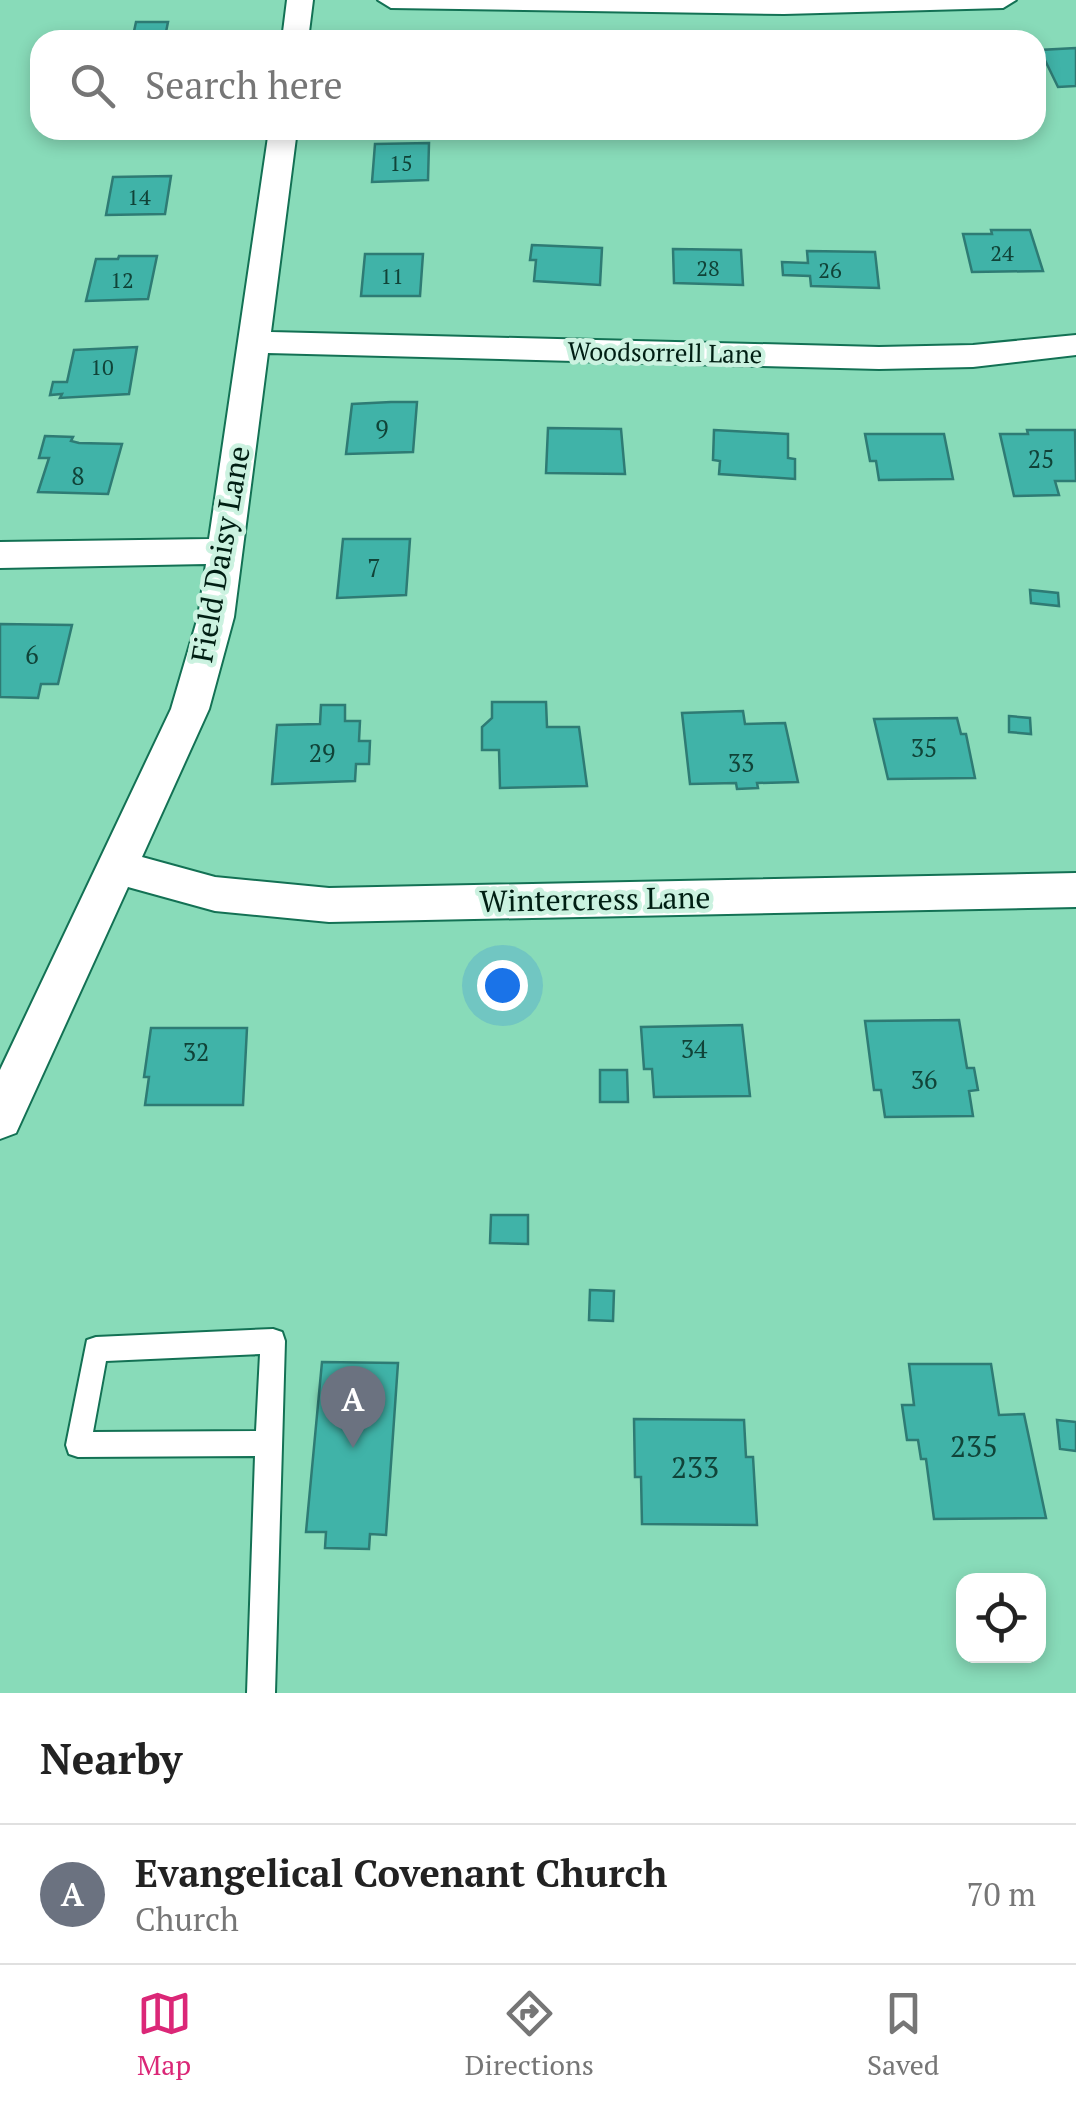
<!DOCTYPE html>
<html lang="en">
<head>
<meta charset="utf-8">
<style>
	body { margin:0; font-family:"PT Serif",serif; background:#f2f2f2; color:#222 }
	.controls { position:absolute; right:30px; bottom:30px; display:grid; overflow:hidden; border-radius:20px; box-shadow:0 5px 15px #0003 }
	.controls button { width:90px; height:90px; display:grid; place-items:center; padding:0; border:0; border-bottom:2px solid #e0e0e0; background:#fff; color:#222; font:50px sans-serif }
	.you { position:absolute; left:502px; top:985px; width:35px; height:35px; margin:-25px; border:8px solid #fff; border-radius:50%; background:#1a73e8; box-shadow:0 0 0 15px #1a73e833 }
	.badge { display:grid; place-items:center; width:65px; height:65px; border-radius:50%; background:#db2777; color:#fff; font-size:32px; font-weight:700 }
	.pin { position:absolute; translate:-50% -82px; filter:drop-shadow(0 2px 5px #0008) }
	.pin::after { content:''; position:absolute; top:52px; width:35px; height:30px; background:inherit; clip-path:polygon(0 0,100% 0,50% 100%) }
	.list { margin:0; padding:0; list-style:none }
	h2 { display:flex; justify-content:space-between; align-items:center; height:130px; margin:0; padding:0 40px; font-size:42px }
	h2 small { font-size:32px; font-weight:400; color:#767676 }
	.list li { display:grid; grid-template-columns:65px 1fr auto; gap:30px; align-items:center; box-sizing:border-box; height:140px; padding:0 40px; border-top:2px solid #e0e0e0 }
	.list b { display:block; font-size:38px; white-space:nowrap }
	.list p { margin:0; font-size:32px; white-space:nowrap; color:#767676 }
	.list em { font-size:32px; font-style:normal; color:#767676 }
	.icon { flex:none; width:55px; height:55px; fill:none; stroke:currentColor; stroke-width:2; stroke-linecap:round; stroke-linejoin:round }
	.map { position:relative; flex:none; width:1076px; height:1693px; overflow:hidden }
	.search { position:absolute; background:#fff; box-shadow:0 5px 15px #0003; left:30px; right:30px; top:30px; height:110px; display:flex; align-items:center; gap:25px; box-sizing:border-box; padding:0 35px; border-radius:30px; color:#767676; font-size:38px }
	.sheet { height:270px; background:#fff }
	nav { display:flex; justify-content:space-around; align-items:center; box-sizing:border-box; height:140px; border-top:2px solid #e0e0e0; background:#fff; font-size:28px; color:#767676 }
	nav a { display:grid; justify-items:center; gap:5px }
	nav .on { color:#db2777 }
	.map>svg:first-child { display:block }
</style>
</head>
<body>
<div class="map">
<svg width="1076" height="1693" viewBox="0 0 1076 1693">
	<rect width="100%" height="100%" fill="#88dbb9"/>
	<g fill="#40b3a8" stroke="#2e7b74" stroke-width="2.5">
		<polygon points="136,22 168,22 166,32 201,33 200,40 144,40 145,36 133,36"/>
		<polygon points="1076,48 1076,86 1058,87 1040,50"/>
		<polygon points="124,130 181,130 179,138 122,138"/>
		<polygon points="429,143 428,180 372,182 375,144"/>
		<polygon points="171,176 165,214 106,215 113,177"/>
		<polygon points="991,230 1030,230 1043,271 972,272 963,234 992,234"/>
		<polygon points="532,245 602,248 600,285 534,281 536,260 530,260"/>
		<polygon points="673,249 741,250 743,285 674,283"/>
		<polygon points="807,251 875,252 879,288 811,286 810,276 783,275 782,262 808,263"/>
		<polygon points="365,254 423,254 420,296 361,296"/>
		<polygon points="119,256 157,256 148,299 86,301 96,259 118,259"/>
		<polygon points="137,347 129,394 60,398 62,394 50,395 53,382 67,382 74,350"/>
		<polygon points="391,402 417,402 413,452 346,454 352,404"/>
		<polygon points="548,428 621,429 625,474 546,473"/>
		<polygon points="714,430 788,434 788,458 795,459 795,479 719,474 720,461 713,460"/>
		<polygon points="1027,430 1075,430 1076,481 1055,481 1059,495 1014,496 1000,434 1028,434"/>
		<polygon points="865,434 944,434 953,479 879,480 876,461 870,461"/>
		<polygon points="45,436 73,437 71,441 79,443 122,444 108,494 38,492 49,458 39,458"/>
		<polygon points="343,539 410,539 406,595 337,598"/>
		<polygon points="1030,590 1058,593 1059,606 1031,603"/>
		<polygon points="0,624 72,625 58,684 41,684 38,698 0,697"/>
		<polygon points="492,702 546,702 547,727 579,727 587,786 500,788 499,750 482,750 482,727 492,718"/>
		<polygon points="321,705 345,705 345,721 360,721 359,741 370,741 369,764 356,764 355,781 272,784 277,725 320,724"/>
		<polygon points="743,711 745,724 785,723 798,782 757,783 758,788 737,789 736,783 690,784 682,713"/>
		<polygon points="1009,716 1030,718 1031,734 1009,732"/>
		<polygon points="957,718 961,734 966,734 975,778 888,779 874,719"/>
		<polygon points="959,1020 967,1068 974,1068 978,1090 969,1091 973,1116 885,1117 881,1090 874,1090 865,1021"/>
		<polygon points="742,1025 750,1096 654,1097 652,1069 644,1069 641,1027"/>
		<polygon points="151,1028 247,1028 243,1105 145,1105 149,1077 144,1077"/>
		<polygon points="600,1070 627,1070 628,1102 600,1102"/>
		<polygon points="491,1215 528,1215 528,1244 490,1243"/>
		<polygon points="590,1290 614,1291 613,1321 589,1320"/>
		<polygon points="322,1362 398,1363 386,1535 370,1534 369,1549 325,1548 326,1532 306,1532"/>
		<polygon points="909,1364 991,1364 999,1415 1024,1414 1046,1518 934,1519 926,1459 921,1459 918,1440 907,1440 902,1405 914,1405"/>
		<polygon points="634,1419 744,1420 746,1457 753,1457 757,1525 642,1524 641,1477 635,1477"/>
		<polygon points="1057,1420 1076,1422 1076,1451 1060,1449"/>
	</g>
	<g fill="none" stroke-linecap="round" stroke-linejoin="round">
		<defs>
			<path id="service" d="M273 1329 282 1332 285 1341 275 1693H247L255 1456 78 1457 69 1454 66 1445 87 1340 96 1337ZM260 1354 256 1431 93 1432 106 1361Z"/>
			<g id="minor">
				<polygon points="287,0 313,0 308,40 282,40"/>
				<polygon points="378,0 1016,0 1003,8 784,14 391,8"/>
				<polygon points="269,130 297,130 271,332 879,347 973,345 1076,335 1076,355 973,367 879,369 268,353 234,617 209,709 142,857 215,877 329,888 1076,873 1076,907 329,922 215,911 128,887 16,1133 0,1139 0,1070 171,709 198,617 206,564 0,568 0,542 209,539"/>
			</g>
		</defs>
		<use href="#service" stroke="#137154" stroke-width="4"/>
		<use href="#minor" stroke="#137154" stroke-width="4"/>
		<use href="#service" fill="#fff" fill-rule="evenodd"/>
		<use href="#minor" fill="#fff" fill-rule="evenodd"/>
	</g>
	<g text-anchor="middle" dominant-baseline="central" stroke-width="9" stroke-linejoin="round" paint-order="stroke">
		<g font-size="22" fill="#104338">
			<text x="401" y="162">15</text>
			<text x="139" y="196">14</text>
			<text x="1002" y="252">24</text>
			<text x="708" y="267">28</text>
			<text x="830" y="269">26</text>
			<text x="392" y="275">11</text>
			<text x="122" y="279">12</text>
			<text x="102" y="366">10</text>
		</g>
		<g font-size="25" fill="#001e13" stroke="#cbf2e0">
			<text transform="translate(665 352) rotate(1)">Woodsorrell Lane</text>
		</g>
		<g font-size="25" fill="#104338">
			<text x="382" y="428">9</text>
			<text x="1041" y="458">25</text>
			<text x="78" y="475">8</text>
			<text x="374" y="567">7</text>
			<text x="32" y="654">6</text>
			<text x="924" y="747">35</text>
			<text x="322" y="752">29</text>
			<text x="741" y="762">33</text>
			<text x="694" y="1048">34</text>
			<text x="196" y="1051">32</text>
			<text x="924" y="1079">36</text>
		</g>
		<g font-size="30" fill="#001e13" stroke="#cbf2e0">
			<text transform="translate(220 554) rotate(-80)">Field Daisy Lane</text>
			<text transform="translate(595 899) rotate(-1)">Wintercress Lane</text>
		</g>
		<g font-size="30" fill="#104338">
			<text x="974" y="1446">235</text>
			<text x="695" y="1467">233</text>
		</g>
	</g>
</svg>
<div class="controls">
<button><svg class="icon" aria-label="locate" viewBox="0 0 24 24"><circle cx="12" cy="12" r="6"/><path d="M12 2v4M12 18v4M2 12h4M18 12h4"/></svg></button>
</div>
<div class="you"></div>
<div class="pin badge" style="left:353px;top:1448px;background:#6b7280">A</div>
<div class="search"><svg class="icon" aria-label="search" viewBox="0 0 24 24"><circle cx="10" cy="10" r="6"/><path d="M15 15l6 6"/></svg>Search here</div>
</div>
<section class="sheet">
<h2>Nearby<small></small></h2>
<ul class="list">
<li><span class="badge" style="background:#6b7280">A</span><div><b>Evangelical Covenant Church</b><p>Church</p></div><em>70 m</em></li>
</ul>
</section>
<nav>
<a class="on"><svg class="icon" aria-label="map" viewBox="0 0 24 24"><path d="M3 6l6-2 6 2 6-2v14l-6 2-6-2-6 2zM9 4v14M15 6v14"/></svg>Map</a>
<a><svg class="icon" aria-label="directions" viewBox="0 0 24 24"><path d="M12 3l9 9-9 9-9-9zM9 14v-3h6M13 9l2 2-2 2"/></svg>Directions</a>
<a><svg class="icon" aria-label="saved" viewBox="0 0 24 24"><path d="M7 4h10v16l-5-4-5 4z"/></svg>Saved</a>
</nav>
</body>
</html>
